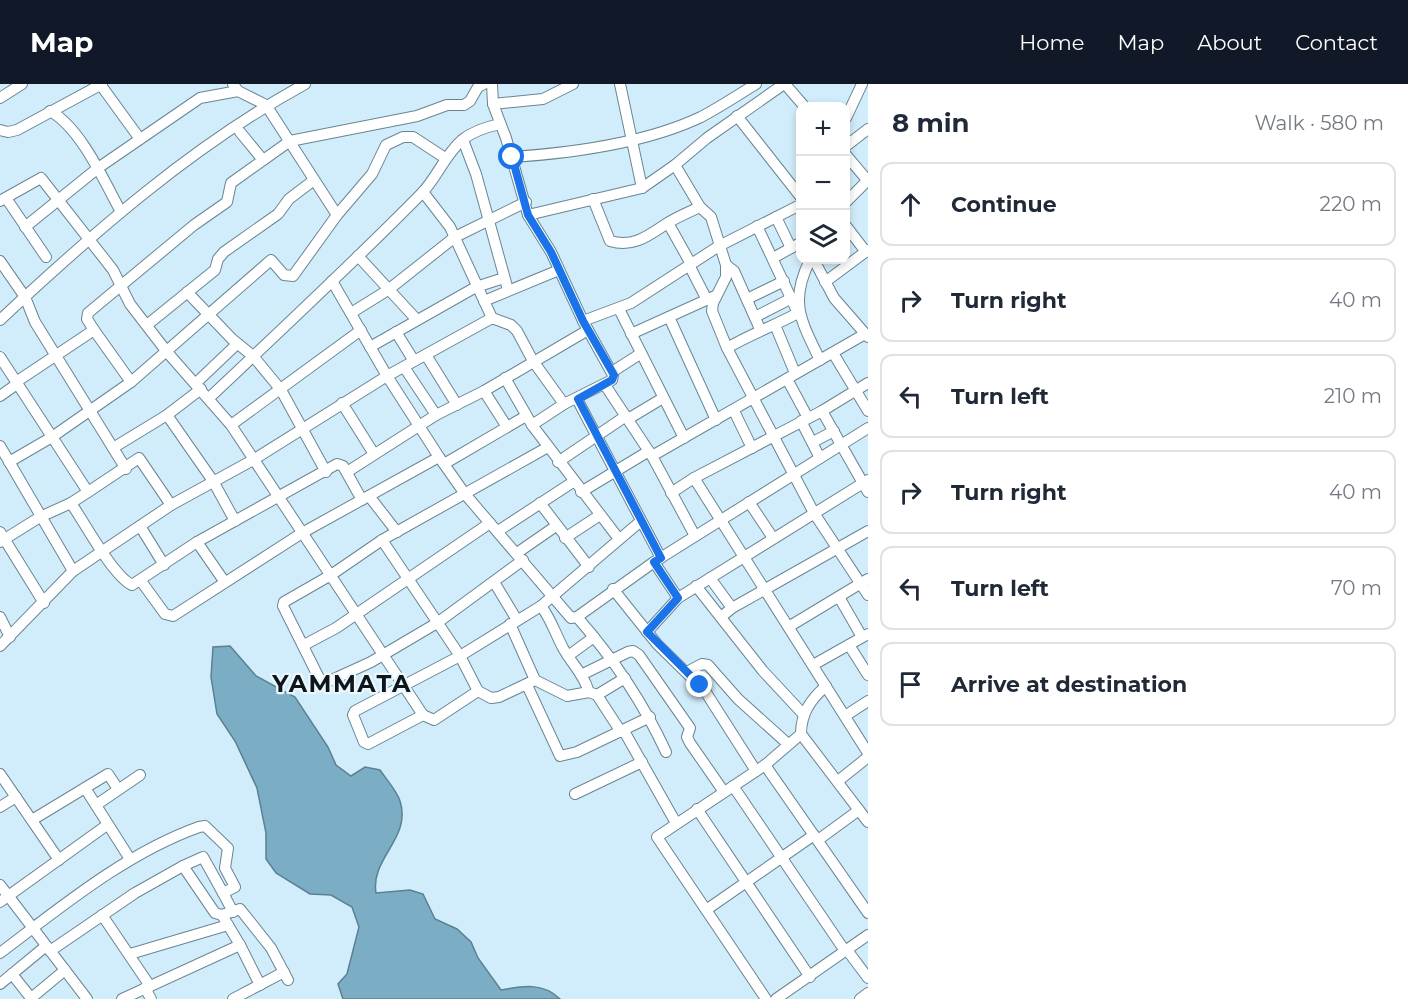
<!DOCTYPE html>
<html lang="en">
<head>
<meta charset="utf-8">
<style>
	body { margin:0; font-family:Montserrat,sans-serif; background:#f2f2f3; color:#1f2937 }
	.controls { position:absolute; right:18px; top:18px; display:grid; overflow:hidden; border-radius:12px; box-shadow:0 3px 9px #0003 }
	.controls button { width:54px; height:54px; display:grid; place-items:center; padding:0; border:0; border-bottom:2px solid #e0e1e3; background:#fff; color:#1f2937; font:30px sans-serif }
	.stop { position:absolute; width:18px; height:18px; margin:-14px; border:4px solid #1a73e8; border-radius:50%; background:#fff }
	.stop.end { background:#1a73e8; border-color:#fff; box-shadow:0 2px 6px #0008 }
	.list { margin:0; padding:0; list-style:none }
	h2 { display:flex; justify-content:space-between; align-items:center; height:78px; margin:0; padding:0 24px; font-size:26px }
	h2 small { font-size:20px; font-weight:400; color:#747a83 }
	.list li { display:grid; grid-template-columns:39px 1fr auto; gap:18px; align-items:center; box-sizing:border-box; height:84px; margin:0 12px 12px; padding:0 12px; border:2px solid #e0e1e3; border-radius:12px }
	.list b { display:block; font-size:22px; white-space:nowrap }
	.list em { font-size:20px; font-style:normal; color:#747a83 }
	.icon { flex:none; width:33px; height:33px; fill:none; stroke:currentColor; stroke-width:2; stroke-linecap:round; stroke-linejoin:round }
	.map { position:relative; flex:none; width:868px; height:915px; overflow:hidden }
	header { display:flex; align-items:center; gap:36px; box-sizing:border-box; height:84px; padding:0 30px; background:#111827; color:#fff }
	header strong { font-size:28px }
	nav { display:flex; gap:33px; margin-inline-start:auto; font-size:21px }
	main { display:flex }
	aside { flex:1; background:#fff }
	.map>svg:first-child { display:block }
</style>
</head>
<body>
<header>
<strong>Map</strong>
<nav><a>Home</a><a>Map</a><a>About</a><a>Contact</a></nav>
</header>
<main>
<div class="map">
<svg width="868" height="915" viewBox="0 0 868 915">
	<rect width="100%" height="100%" fill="#d1edfb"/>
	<path fill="#7baec4" stroke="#5a8091" stroke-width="1.5" d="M230 562 256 592 295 613 328 663 336 681 351 692 365 683 380 686C386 695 397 707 400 717 412 754 370 774 376 809L410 806 423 810 435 835 457 845 471 858 478 874 501 906C522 902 543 898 560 915H343L338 900 347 890 359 843 352 823 331 811 310 810 276 789 266 775V749L257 704 235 657 217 630 211 593 213 563Z"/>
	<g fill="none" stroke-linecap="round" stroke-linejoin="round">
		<defs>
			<g id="minor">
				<polyline points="100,0 140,55"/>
				<polyline points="233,0 238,7 266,21 337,131"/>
				<polyline points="492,0 493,20 506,54 528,131 551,168 583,237 613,291 612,296 564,320 532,341"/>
				<polyline points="620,0 642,104"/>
				<polyline points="785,0 804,22"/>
				<polyline points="0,14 22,0"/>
				<polyline points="493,20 543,15 573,0"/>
				<path d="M50 27C81 44 104 97 121 128"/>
				<polyline points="737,32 800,112"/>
				<polyline points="846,34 862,0"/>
				<polyline points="0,46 8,48 17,46 102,0"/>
				<polyline points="240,48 263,76"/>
				<polyline points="463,56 476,90 508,206"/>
				<polyline points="846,62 868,45"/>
				<polyline points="846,71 868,97"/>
				<path d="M512 73C572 69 646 59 701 33 720 23 738 11 756 0"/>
				<polyline points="675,81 700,123 711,133 726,181 726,193 713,219 712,227 727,264 814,429 868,511"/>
				<polyline points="423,108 450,143 492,234 511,241 517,247 533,277 564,320"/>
				<polyline points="6,114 46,173"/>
				<path d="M593 115 610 157C633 164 648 152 666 140 677 133 689 128 700 123"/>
				<polyline points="0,117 41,94 113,186 130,220 167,268 231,341 423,631 434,636 478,607"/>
				<polyline points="846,118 868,96"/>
				<polyline points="528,131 642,104 675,81 707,54 784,0"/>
				<polyline points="776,133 791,164"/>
				<polyline points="668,139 691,180"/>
				<polyline points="846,142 866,168"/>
				<polyline points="25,143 98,84 200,14 238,7"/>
				<polyline points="358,172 417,236"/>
				<polyline points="773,174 800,159"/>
				<path d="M810 176C789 218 801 237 820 276"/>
				<polyline points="814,176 834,214 868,253"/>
				<polyline points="0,177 25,213 35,238 126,385"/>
				<polyline points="689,181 707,216"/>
				<polyline points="726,181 734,187 760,245"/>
				<polyline points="332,197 387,292 439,373 465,410 571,534 577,533 654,478 868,344"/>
				<polyline points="825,198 868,166"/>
				<polyline points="187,208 232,255 253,272 281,306 326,388"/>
				<polyline points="747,215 784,197"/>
				<polyline points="484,217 559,186"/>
				<polyline points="619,225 684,354"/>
				<polyline points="351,229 388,206 455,153 526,118"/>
				<polyline points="669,233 716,336"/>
				<polyline points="755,233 792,214"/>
				<path d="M0 236C93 149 192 62 305 0"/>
				<polyline points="583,237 631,219 719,162 800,121"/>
				<polyline points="147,241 215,186 218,175 224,168 278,130 289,115 314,96"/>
				<polyline points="775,241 795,289"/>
				<polyline points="94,246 131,298"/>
				<polyline points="396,248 414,277"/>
				<polyline points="631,250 715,212"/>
				<polyline points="370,263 476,203 504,194"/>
				<path d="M727 264C751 250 774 242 798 229L757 142"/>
				<polyline points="833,269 868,327"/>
				<polyline points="426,271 457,321"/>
				<polyline points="0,273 88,408 139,374 171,421"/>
				<polyline points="404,283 436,331"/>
				<polyline points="612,288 640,270"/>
				<polyline points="505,294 532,341 619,455"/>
				<polyline points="787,295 808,334"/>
				<polyline points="16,298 94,246 87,235 88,229 194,141 227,118 231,99 290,57 417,32 447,21 464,21 470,17 478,3 484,0"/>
				<polyline points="196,299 237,260"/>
				<polyline points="605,301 652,372 695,452"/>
				<polyline points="484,307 507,343"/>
				<polyline points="0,312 17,300"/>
				<path d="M209 314C280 247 352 180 421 110 437 94 444 72 462 56 473 47 486 43 500 40"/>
				<polyline points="577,315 661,474"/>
				<polyline points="342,319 374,370"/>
				<polyline points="734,327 752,364"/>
				<polyline points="822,327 868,408"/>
				<polyline points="167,331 213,397 235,437"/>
				<polyline points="628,335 663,314"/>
				<polyline points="801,337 820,374"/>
				<polyline points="231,341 361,246"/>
				<polyline points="813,358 834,347"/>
				<polyline points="0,362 73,487 171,421 253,376 387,292 492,234"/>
				<polyline points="113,364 167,331 201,305"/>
				<polyline points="652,372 865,250"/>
				<polyline points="9,378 52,353 131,298 271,176 284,191 293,192 337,131 372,90 386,61 403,53 413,53 445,74"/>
				<polyline points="558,378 626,332"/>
				<polyline points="444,380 526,332"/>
				<polyline points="347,388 436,331 484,307 588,246"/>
				<polyline points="694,394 822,327 868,299"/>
				<path d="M88 408 71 419C84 438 113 492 132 501L197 458 337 380 343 382 362 416"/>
				<polyline points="581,408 649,367"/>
				<polyline points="671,409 694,394 868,669"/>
				<polyline points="369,412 397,448"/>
				<polyline points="749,418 773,454"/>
				<polyline points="540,419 589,483"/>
				<polyline points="140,442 164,481"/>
				<polyline points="498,447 573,398"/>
				<polyline points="0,448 44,519"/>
				<polyline points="565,454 600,431"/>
				<polyline points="382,456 460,572 478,607 491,614 499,613 535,596"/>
				<polyline points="0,458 40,433 71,419"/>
				<polyline points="197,458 224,497"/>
				<polyline points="517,469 556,442"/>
				<polyline points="523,476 437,539 371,578 325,599 319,594 283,522 284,518 331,491 382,456 548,363"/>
				<polyline points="654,478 678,514"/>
				<polyline points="710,494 732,524"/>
				<polyline points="141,497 165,530 173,532 302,449 439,373"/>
				<polyline points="494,498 517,536"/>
				<polyline points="696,502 763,587 804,631"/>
				<polyline points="613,505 657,560 705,607 756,687"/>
				<polyline points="839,513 862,553"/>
				<path d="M541 522C551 535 555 549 563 564 573 582 582 587 589 608L597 611 621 648"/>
				<polyline points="0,533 10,553"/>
				<path d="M577 533C613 574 643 618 666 668"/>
				<polyline points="721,533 732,524 868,447"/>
				<polyline points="510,540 535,596 567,612 589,608"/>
				<polyline points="790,542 868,495"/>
				<polyline points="647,548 678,514 868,396"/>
				<polyline points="304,561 336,544 490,439"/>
				<polyline points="849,561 868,591"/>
				<polyline points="0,562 73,487"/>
				<polyline points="568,572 594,553"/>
				<polyline points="813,581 868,550"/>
				<polyline points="687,588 702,580 708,581 738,615 788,660"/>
				<polyline points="583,590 628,568 633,567 639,571 690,644 687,653 690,659 724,708"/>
				<polyline points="527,601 560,672 577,668 650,633"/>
				<path d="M826 602C811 615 801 629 801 650L868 738"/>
				<polyline points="597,611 625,594"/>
				<polyline points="423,631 368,660 364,658 353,631 355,627 460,572 541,522 641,437"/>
				<polyline points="845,632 868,617"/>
				<polyline points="624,647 676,739"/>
				<polyline points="765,681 868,829"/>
				<polyline points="0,690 59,776"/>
				<polyline points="838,697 868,673"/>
				<polyline points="733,702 845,867"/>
				<polyline points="85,704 130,775"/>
				<polyline points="575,710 642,678"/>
				<polyline points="96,721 140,691"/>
				<polyline points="0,723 16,713"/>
				<polyline points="697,725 810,893"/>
				<polyline points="32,736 108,690 118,705"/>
				<polyline points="818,756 859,726"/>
				<polyline points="0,801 87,915"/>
				<polyline points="0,818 107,741"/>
				<polyline points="706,826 814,751"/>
				<polyline points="102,831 150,902"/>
				<polyline points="222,831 215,829 183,782 203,773 223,809"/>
				<polyline points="240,861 260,901"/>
				<polyline points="847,866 868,894"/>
				<polyline points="50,867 135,809 183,782"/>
				<path d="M0 869C61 823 126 769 199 743L205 742 228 764 225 784 235 803 223 809 233 828"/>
				<polyline points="130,870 228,841"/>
				<polyline points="12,890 31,914"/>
				<polyline points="0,900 46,862"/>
				<polyline points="145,904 151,915"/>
				<polyline points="30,915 65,886"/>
				<polyline points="122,915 240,861 222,831 240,825 271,864 288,896"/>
				<polyline points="233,915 284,888"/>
				<polyline points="766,915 657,753 765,681 801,650"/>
				<polyline points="776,915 868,851"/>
				<polyline points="860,915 868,909"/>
			</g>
		</defs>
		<use href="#minor" stroke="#6a8591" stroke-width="12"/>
		<use href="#minor" stroke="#fff" stroke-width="10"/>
	</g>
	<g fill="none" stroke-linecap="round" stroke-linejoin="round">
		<polyline stroke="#1a73e8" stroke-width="8" points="512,73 528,131 551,168 583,237 614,291 612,296 578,315 661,474 654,478 678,514 647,548 700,601"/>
	</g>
	<g text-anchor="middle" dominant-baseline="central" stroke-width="4.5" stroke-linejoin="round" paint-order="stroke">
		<g font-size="24" font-weight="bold" letter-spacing="1.5" fill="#0c161b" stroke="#ecf7fd">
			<text x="342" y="599">YAMMATA</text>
		</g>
	</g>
</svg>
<div class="controls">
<button>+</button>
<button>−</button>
<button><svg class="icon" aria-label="layers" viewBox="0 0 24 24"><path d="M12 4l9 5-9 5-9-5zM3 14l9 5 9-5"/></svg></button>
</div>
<div class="stop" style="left:512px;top:73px"></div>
<div class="stop end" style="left:700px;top:601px"></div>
</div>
<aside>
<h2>8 min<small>Walk · 580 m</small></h2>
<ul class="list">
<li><svg class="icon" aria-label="ahead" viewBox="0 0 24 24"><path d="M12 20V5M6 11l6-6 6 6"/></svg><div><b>Continue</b></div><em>220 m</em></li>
<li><svg class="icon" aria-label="right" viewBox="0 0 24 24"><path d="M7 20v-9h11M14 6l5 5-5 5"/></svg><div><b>Turn right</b></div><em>40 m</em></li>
<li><svg class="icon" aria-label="left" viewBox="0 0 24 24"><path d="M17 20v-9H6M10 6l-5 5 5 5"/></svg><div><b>Turn left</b></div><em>210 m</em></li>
<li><svg class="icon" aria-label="right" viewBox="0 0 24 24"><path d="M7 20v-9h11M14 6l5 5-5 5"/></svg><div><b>Turn right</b></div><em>40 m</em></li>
<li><svg class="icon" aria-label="left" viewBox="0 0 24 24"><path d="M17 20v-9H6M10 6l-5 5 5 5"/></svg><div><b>Turn left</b></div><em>70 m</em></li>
<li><svg class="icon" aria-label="arrive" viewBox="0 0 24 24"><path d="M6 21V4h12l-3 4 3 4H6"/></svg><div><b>Arrive at destination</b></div></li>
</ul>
</aside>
</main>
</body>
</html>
